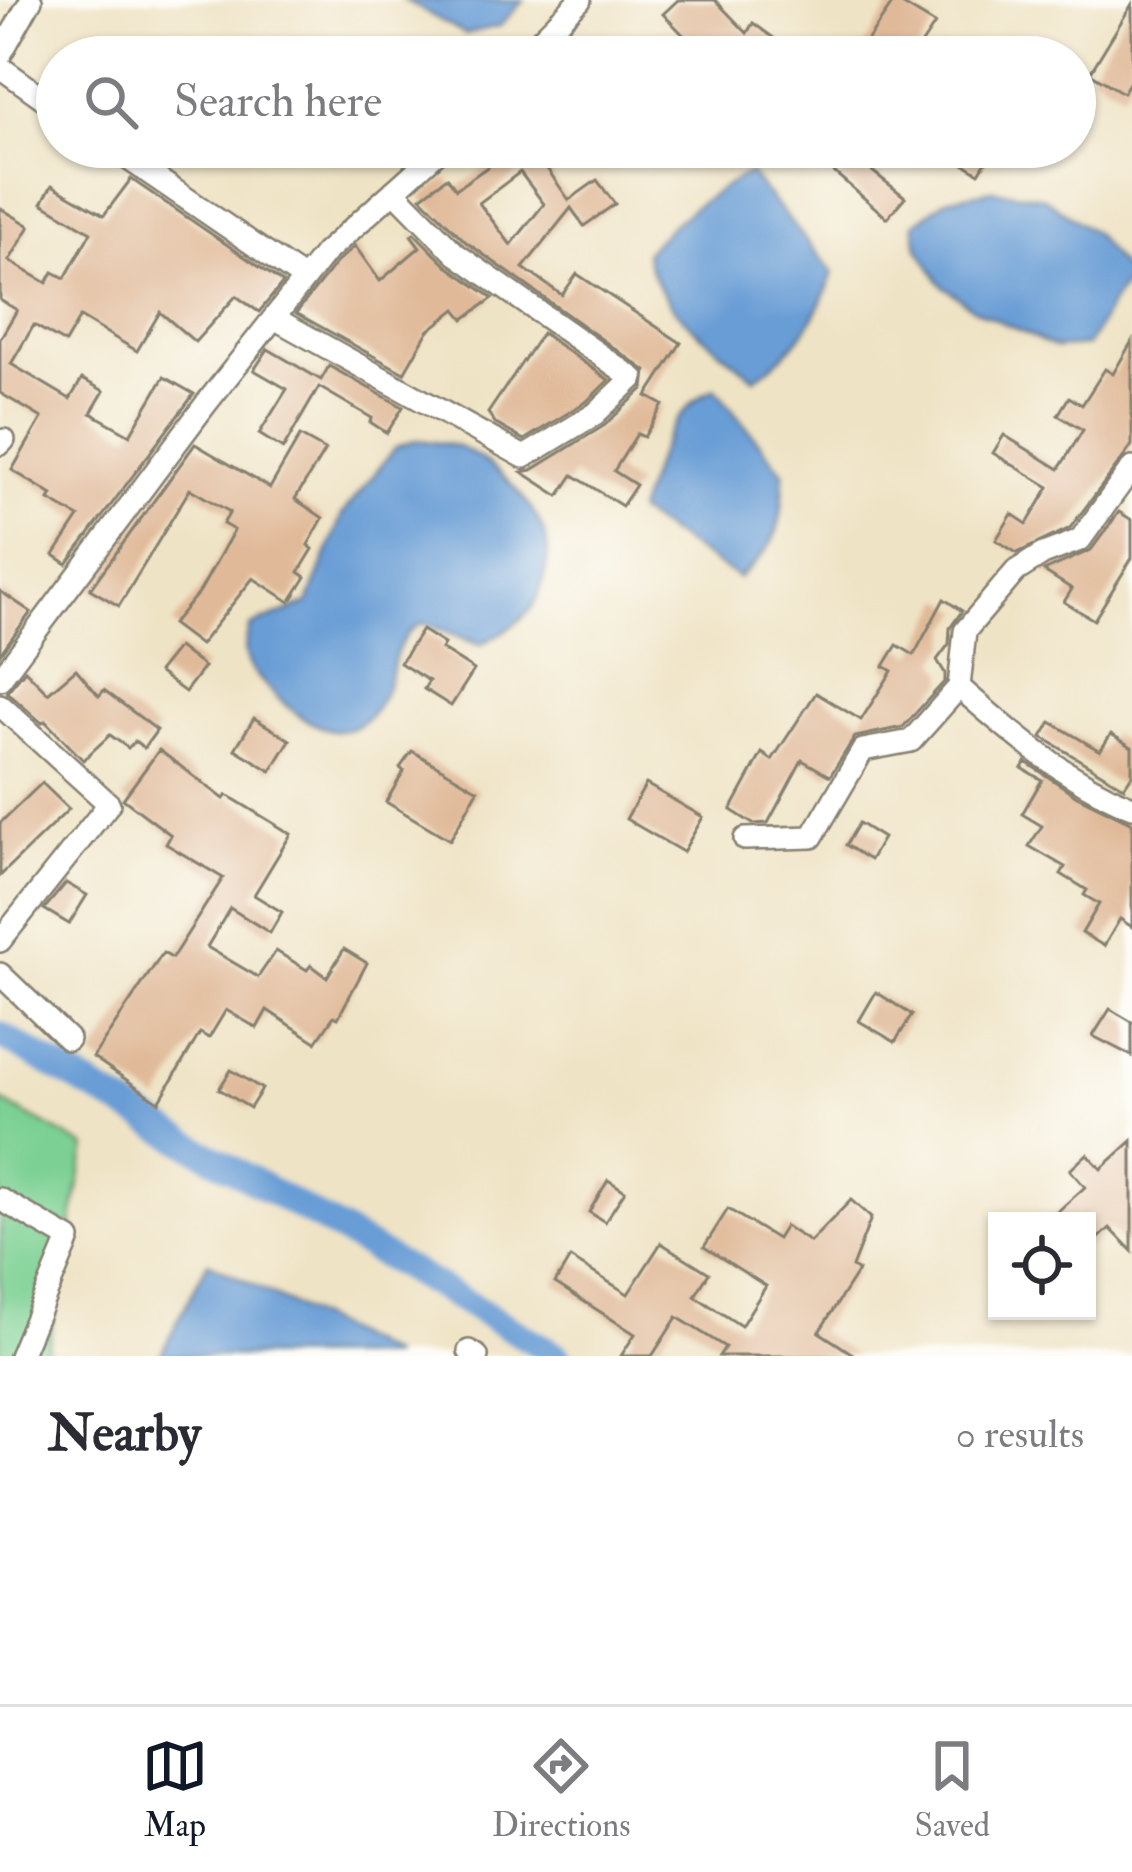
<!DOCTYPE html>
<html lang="en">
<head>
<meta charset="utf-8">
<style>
	body { margin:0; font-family:"IM FELL Double Pica",serif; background:#f7f7f7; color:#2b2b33 }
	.controls { position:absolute; right:36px; bottom:36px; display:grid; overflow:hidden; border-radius:0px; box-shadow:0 3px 9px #0004 }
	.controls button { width:108px; height:108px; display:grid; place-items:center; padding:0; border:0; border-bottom:3px solid #e1e1e2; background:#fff; color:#2b2b33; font:60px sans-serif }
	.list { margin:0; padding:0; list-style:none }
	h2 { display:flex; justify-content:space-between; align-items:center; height:156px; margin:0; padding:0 48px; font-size:51px }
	h2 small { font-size:39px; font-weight:400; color:#7c7c81 }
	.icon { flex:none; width:66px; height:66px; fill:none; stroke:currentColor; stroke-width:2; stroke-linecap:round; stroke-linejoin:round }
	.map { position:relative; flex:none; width:1132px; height:1356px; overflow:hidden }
	.search { position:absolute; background:#fff; box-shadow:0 3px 9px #0004; left:36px; right:36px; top:36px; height:132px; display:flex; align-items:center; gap:30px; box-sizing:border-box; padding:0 42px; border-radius:66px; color:#7c7c81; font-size:45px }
	.sheet { height:348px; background:#fff }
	nav { display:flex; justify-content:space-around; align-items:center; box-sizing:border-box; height:168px; border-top:3px solid #e1e1e2; background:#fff; font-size:33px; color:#7c7c81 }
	nav a { display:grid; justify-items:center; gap:6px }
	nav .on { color:#111827 }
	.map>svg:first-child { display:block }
</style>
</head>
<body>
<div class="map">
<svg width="1132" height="1356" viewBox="0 0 1132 1356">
	<rect width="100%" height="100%" fill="#fdfcf7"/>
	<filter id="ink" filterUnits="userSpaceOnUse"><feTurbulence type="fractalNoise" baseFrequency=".00833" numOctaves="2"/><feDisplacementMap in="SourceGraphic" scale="24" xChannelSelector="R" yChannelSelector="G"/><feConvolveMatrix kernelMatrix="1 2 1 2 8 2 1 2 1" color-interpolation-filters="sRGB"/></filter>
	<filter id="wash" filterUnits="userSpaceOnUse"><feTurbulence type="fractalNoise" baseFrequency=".004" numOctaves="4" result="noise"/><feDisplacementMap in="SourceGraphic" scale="48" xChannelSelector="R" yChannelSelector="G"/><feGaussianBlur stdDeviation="2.7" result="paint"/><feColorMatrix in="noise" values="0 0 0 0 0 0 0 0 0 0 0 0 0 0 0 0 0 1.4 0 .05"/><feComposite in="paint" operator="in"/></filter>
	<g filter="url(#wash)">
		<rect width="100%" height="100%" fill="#efe3c5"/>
		<polygon fill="#7cd093" stroke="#4c7658" stroke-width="3" points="0,1100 86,1147 46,1356 0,1356"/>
		<g fill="#699dd5" stroke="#425c78" stroke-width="3">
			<polygon points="404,0 524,0 500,26 465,34"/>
			<path d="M749 173 833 272C820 316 794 352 755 378 709 340 661 313 645 253 675 218 708 195 749 173Z"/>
			<path d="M992 190 1043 197 1094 233 1131 279C1109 298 1104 322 1087 346L1056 348 972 308 940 283 918 248 914 224 947 199Z"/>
			<path d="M715 388 784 473C782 524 781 544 738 578L637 512C653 468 669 408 715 388Z"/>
			<path d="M417 440C432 442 450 443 463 449 496 464 540 507 547 544 550 559 543 585 537 599 527 620 500 634 480 645L423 623C392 638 396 668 383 695 350 765 292 716 258 677 243 660 242 646 251 626L308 603 342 515 396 447Z"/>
			<polygon points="208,1262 392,1356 160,1356"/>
		</g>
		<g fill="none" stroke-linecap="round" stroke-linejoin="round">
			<polyline stroke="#699dd5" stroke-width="27" points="0,1035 558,1356"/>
		</g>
		<g id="blocks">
			<g fill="#e0b998" fill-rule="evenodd">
				<polygon points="678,0 715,0 747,33 753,23 782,44 773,57 705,57 663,14"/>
				<polygon points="895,0 935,24 913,57 856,57"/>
				<polygon points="1132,4 1132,78 1123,93 1090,73"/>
				<path d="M516 147H560L541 160 569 200 597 180 615 204 584 226 571 208 523 268 562 295 577 274 681 343 647 396 663 405 644 437 637 434 614 471 636 485 622 506 573 475 559 496 522 472 532 470 605 425 644 388 646 371 466 242 421 197 447 177 456 189ZM520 172 544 204 511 245 479 203Z"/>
				<polygon points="805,147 842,147 905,197 887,218"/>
				<polygon points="936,147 995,147 979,173"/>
				<polygon points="131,179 283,283 259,312 236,296 195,342 160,312 137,351 80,317 65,343 34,325 11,364 70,399 82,379 104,391 91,413 130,435 164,377 194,394 67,564 54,555 79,517 49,500 52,495 12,470 42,418 0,393 0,339 17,310 0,300 0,208 30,226 9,261 47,283 53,272 65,278 91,232 42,203 52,185 104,215"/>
				<polygon points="414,233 447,266 493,298 464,319 456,309 428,331 404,373 296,313 336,263 355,246 380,281 420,247 411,235"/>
				<polygon points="542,333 609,380 586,402 524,440 496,424 488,413"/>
				<polygon points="1132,341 1132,445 1126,454 1070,528 1017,553 996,540 1012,514 1027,524 1049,487 993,453 1004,435 1059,469 1083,430 1058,415 1069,397 1082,405 1105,369 1113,374"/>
				<polygon points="268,349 321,380 329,366 403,407 387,433 370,422 372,418 319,387 283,449 259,434 287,389 254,370"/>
				<polygon points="300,436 325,450 295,499 323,518 308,545 313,549 299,572 306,577 290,602 253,578 200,645 172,624 200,591 234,530 223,524 230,512 190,489 119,606 90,589 195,444 270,488"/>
				<polygon points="1119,512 1132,520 1132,558 1094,620 1064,602 1072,589 1044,571 1091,550"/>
				<polygon points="0,591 31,612 0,654"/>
				<polygon points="944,599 962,611 950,628 949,644 937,660 945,673 945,681 903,727 855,737 830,776 802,760 768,823 753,824 731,810 762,753 772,760 816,693 861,720 892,671 884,666 897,645 914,655"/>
				<polygon points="422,630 444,644 441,649 474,670 451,706 424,689 429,681 400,663"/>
				<polygon points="178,647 204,667 185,692 158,672"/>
				<polygon points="76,669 99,696 104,690 157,730 144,748 135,741 128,748 110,735 83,760 45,721 42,723 7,692 25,670 48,693"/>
				<polygon points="254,718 290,740 271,771 235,749"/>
				<polygon points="1051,722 1100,751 1111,734 1132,747 1132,775 1124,787 1042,737"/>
				<polygon points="159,750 224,799 227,795 291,834 254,895 282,912 270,933 230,908 207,947 258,977 276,951 307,970 311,965 327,977 344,949 367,963 338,1018 334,1016 316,1042 267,1010 257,1028 226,1010 209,1038 200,1033 159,1102 93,1057 163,953 172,958 223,878 166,844 171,835 123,799"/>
				<polygon points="412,751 478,790 450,840 386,802 404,771 400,768"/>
				<polygon points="1026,762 1077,796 1132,823 1132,927 1120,919 1104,946 1082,933 1099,904 1084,895 1087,890 1061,874 1065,867 1029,846 1042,826 1022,814 1042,780 1022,768"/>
				<polygon points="42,783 69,809 0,876 0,823"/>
				<polygon points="646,784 703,817 683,852 626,819"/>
				<polygon points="859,823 883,838 870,860 846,845"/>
				<polygon points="66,883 87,895 69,924 44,909"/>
				<polygon points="876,992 912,1015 895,1042 859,1021"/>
				<polygon points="1110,1009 1132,1022 1132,1056 1093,1036"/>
				<polygon points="231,1070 262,1089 250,1108 219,1089"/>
				<polygon points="1132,1141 1132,1251 1110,1228 1087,1249 1087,1221 1047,1221 1085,1187 1070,1170 1087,1154 1101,1169"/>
				<polygon points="608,1180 625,1191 605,1222 589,1212"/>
				<polygon points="851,1200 871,1218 852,1267 858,1271 819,1332 856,1356 719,1356 725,1347 677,1317 652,1356 621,1356 635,1334 555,1283 570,1258 628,1294 661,1243 709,1273 695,1296 741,1326 766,1286 704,1247 728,1209 777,1239 785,1226 810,1242"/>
			</g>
		</g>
	</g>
	<g filter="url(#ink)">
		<use href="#blocks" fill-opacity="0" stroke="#868070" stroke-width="3"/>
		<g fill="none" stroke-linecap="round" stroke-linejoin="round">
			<defs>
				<g id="minor">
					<polyline points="0,55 31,0"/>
					<polyline points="523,57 580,0"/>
					<polyline points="0,67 57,108"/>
					<polyline points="111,147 304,279"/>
					<polyline points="283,323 524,457 595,414 633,378 456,254 394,191"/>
					<polyline points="0,444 4,440"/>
					<path d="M1132 468 1080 540 1043 554 1016 571 965 631 959 687C1012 734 1066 780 1132 807"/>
					<polyline points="0,679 205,405 325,253 443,147"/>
					<polyline points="0,705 109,804 0,941"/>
					<polyline points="745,839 812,837 863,750 911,741 959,687"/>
					<polyline points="0,974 68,1039"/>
					<polyline points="0,1199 69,1239 20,1356"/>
					<polyline points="469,1351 477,1356"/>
				</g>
			</defs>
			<use href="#minor" stroke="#868070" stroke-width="26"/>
			<use href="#minor" stroke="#fff" stroke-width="21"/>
		</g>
	</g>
</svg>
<div class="controls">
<button><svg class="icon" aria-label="locate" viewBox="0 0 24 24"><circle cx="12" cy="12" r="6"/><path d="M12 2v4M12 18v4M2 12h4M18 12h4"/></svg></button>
</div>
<div class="search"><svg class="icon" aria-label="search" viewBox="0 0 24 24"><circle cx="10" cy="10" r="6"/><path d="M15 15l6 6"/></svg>Search here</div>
</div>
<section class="sheet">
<h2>Nearby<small>0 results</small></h2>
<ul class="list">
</ul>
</section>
<nav>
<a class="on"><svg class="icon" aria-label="map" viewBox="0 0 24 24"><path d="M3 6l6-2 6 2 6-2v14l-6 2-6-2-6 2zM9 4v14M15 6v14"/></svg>Map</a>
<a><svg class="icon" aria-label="directions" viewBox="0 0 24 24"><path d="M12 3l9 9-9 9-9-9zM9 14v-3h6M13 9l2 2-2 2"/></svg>Directions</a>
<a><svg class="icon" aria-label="saved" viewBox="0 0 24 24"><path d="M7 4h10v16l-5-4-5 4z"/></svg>Saved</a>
</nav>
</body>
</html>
